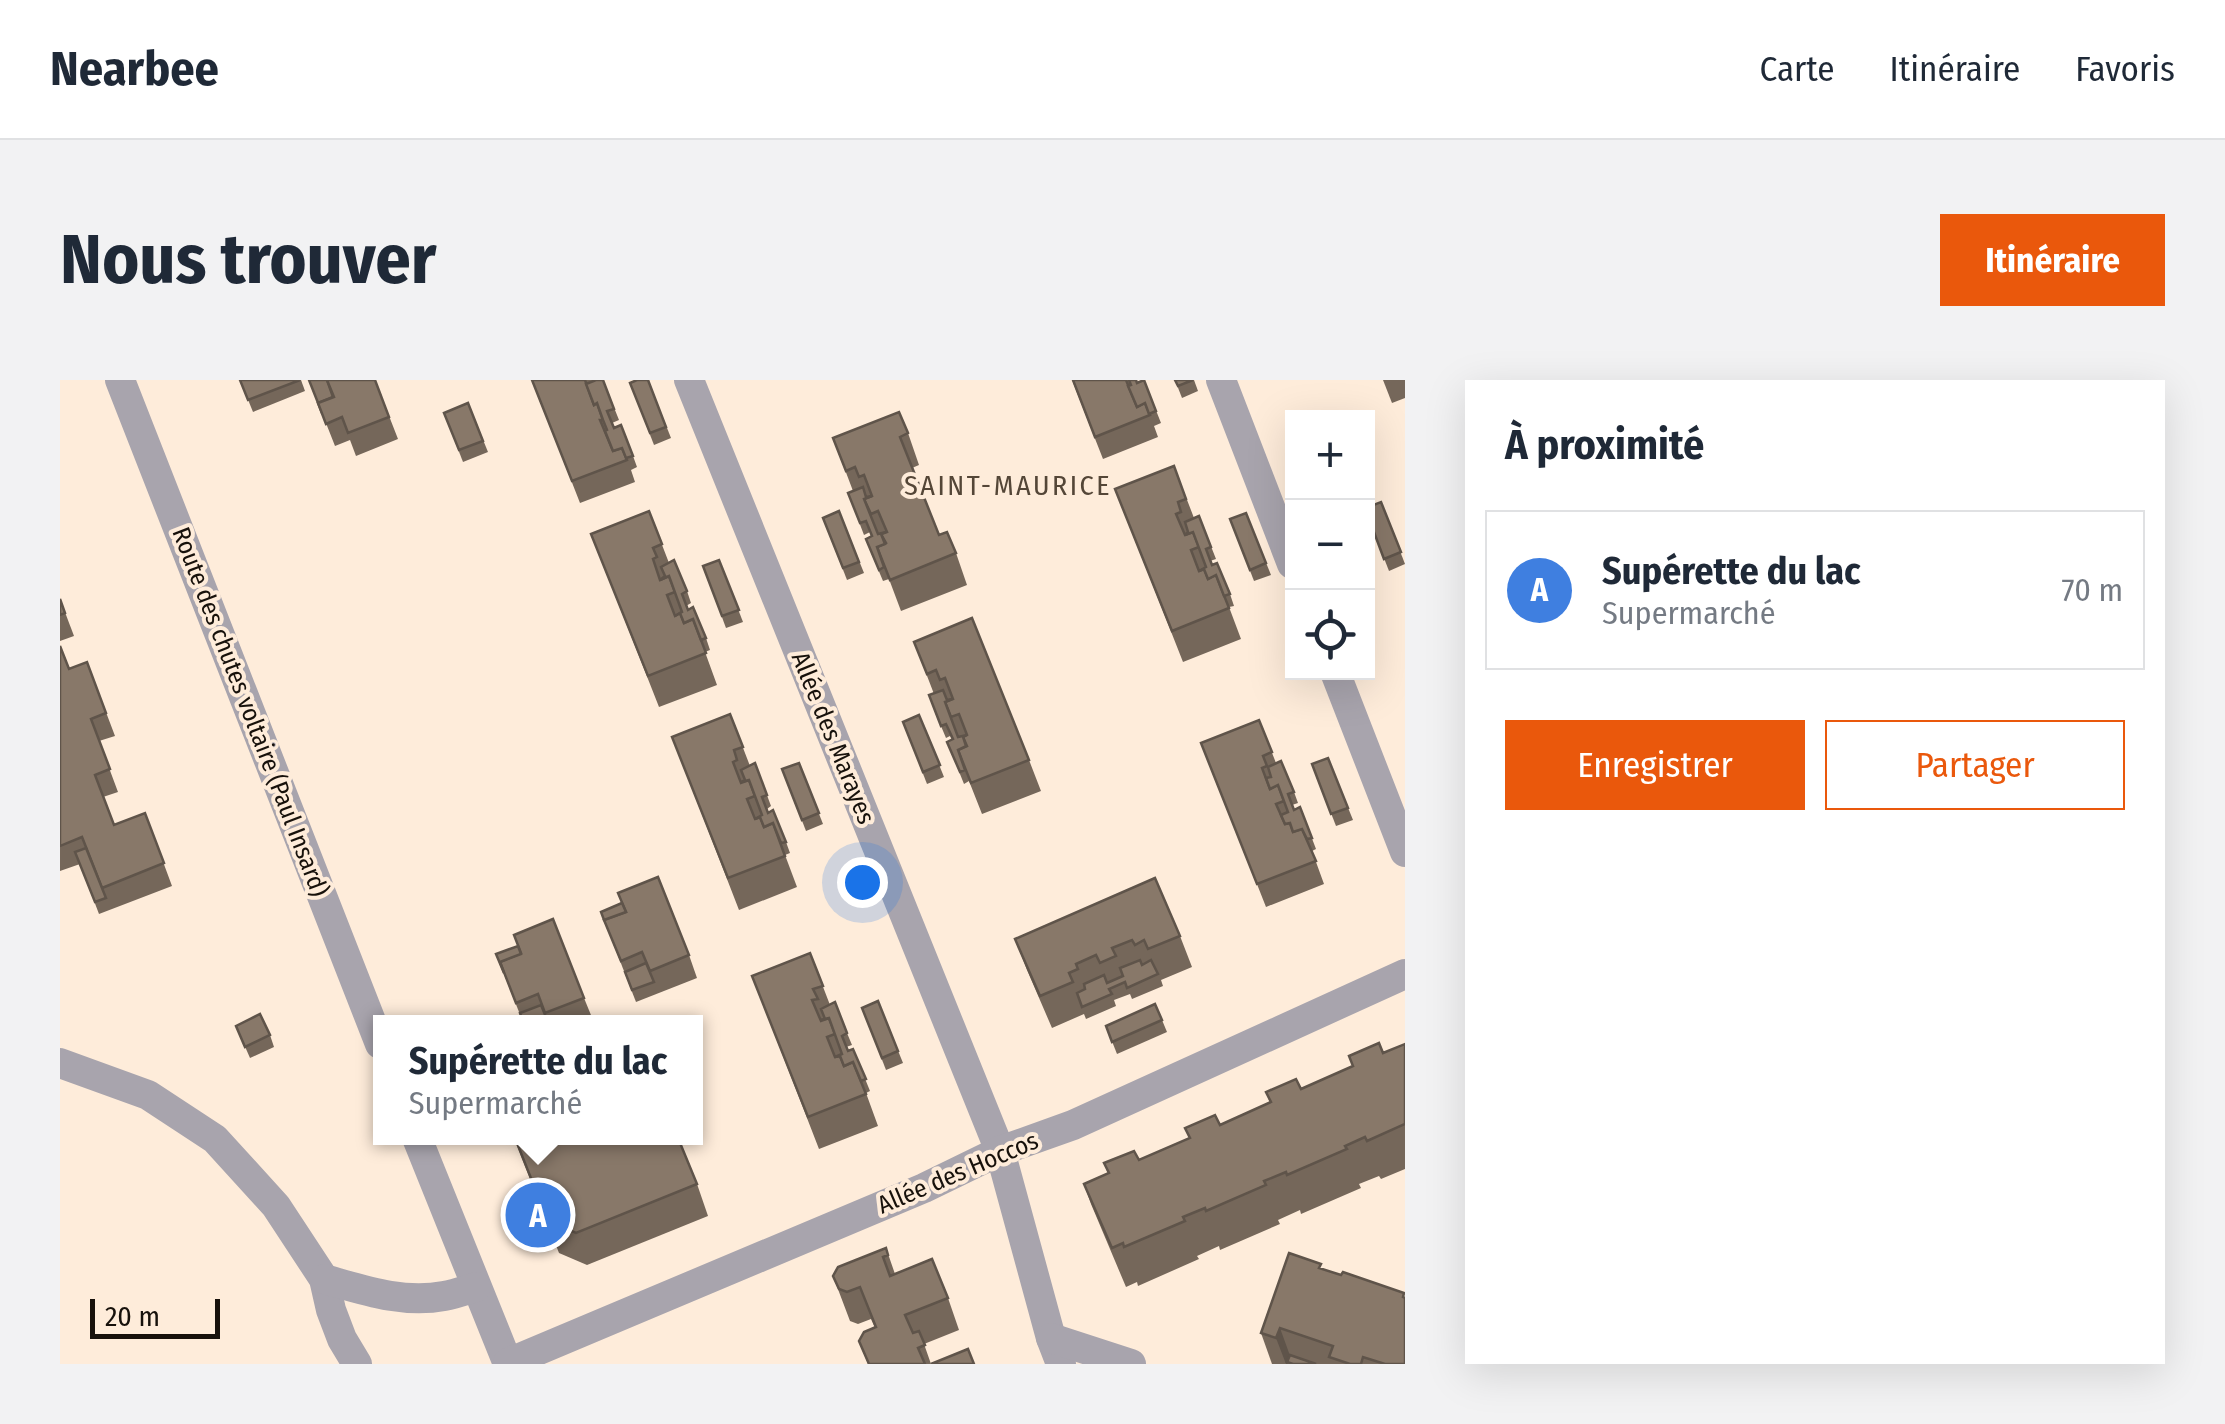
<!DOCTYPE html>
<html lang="fr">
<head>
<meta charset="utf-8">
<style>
	body { margin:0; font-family:"Fira Sans Condensed",sans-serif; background:#f2f2f3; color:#1f2937 }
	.controls { position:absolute; right:30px; top:30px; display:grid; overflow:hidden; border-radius:0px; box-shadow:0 10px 40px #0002 }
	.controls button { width:90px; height:90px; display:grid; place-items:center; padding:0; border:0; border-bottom:2px solid #e0e1e3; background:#fff; color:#1f2937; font:50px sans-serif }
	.scale { position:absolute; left:30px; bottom:25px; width:130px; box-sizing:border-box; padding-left:10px; border:5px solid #17110b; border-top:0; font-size:28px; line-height:35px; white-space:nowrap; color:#17110b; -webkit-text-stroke:8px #feecda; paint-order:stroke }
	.you { position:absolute; left:802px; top:502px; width:35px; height:35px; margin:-25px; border:8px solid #fff; border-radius:50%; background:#1a73e8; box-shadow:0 0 0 15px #1a73e833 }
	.badge { display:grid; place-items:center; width:65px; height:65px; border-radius:50%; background:#ea580c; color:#fff; font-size:32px; font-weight:700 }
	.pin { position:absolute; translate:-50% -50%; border:5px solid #fff; box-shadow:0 2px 10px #0006 }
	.popup { position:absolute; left:313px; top:635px; width:330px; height:130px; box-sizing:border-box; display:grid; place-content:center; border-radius:0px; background:#fff; filter:drop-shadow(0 2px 8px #0005); font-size:32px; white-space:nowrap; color:#747a83 }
	.popup b { font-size:38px; color:#1f2937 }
	.popup::after { content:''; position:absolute; left:50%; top:100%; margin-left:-20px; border:20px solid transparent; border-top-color:#fff }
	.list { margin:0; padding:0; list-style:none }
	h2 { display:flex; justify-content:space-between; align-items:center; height:130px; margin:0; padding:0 40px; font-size:42px }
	h2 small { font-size:32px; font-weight:400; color:#747a83 }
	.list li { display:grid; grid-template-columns:65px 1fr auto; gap:30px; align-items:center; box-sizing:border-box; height:160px; margin:0 20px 20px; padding:0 20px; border:2px solid #e0e1e3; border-radius:0px }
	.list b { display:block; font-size:38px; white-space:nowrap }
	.list p { margin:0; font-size:32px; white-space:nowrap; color:#747a83 }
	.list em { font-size:32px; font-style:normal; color:#747a83 }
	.actions { display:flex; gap:20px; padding:30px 40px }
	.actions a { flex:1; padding:22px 0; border:2px solid #ea580c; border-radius:0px; text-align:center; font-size:35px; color:#ea580c }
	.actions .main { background:#ea580c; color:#fff }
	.icon { flex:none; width:55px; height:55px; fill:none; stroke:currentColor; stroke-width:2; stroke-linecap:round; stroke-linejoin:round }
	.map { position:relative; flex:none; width:1345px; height:984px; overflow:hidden; border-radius:0px }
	header { display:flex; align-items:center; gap:60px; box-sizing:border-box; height:140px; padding:0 50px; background:#fff; border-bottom:2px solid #e0e1e3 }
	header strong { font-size:48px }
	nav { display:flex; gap:55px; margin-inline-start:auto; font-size:35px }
	.intro { display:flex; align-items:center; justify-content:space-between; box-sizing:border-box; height:240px; padding:0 60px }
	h1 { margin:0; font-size:70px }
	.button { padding:25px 45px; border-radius:0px; background:#ea580c; color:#fff; font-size:35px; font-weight:700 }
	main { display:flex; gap:60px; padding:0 60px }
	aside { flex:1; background:#fff; border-radius:0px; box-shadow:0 10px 40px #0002 }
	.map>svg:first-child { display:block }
</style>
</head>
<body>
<header>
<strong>Nearbee</strong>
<nav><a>Carte</a><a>Itinéraire</a><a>Favoris</a></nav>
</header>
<div class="intro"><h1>Nous trouver</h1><a class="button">Itinéraire</a></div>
<main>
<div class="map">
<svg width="1345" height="984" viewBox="0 0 1345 984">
	<rect width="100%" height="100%" fill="#feecda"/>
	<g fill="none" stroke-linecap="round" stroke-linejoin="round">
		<g stroke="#a8a4ad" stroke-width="30">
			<polyline points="60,0 320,664"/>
			<polyline points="629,0 940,771 991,958 1001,984"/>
			<polyline points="1161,0 1232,184"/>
			<polyline points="1275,292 1345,472"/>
			<polyline points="0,683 88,715 155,759 216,826 264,899 271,930 282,959 297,984"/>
			<polyline points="357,758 448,984"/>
			<path d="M264 899C303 910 343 924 384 916 395 914 406 910 416 907"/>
			<polyline points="991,958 1071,984"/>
			<polyline points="448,983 864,808 940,771 1013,745 1345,594"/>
		</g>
	</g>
	<g fill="#75675a">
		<polygon points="180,0 241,0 245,11 193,32"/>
		<polygon points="249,0 315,0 338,59 296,76 290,60 275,66"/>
		<polygon points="472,0 543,0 559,40 552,43 573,76 577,87 571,90 575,102 520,123"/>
		<polygon points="588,0 611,58 594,65 570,3"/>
		<polygon points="1012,0 1076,0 1077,3 1084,0 1101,43 1094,46 1098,57 1043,79"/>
		<polygon points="1115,0 1134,0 1138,11 1122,18"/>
		<polygon points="1323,0 1345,0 1345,18 1332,23"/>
		<polygon points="408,23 428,72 403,82 384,33"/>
		<polygon points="848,53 859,85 852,88 879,155 896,173 907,205 841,231 829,199 823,201 810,170 812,157 810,152 804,155 788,113 793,111 773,58"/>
		<polygon points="1114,86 1134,138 1139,136 1156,179 1150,181 1170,214 1174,226 1169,227 1181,259 1123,282 1055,109"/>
		<polygon points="1321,122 1345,184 1329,191 1308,137"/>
		<polygon points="589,131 609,183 627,211 631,223 626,226 646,258 650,270 645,272 657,305 599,327 531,154"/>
		<polygon points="779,131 804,193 787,200 763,138"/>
		<polygon points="1186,133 1211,195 1194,201 1170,139"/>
		<polygon points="659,180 683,242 666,248 643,186"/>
		<polygon points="0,219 14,256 0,261"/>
		<polygon points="854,262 969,380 981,411 922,434 909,401 904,404 892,374 892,360 890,356 886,358 873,327 874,314"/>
		<polygon points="0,266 9,289 27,282 55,356 39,361 58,412 43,417 54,445 85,433 112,506 39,534 20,484 0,491"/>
		<polygon points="670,334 690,386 695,383 711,426 707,429 726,462 730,473 725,475 737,507 679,530 612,357"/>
		<polygon points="859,335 884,397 867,404 843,342"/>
		<polygon points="1199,340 1216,383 1234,412 1238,423 1232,425 1234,430 1240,427 1256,469 1252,471 1264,504 1206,527 1150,385"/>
		<polygon points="1268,378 1293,440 1276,446 1252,384"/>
		<polygon points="739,383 763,444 746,451 722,389"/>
		<polygon points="541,532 629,575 637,598 576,622"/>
		<polygon points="1120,556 1132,587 1101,600 1103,606 1072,619 1070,614 1054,620 1056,626 1026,639 1024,634 992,648 967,590 955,559"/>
		<polygon points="750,573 770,625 787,653 792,665 786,667 788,671 793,669 810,711 806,713 818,746 759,769 692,596"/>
		<polygon points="436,574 524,618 533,640 526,642 463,642"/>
		<polygon points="818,621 843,683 826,690 802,628"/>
		<polygon points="1102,640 1107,652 1057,674 1046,646"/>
		<polygon points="176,646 210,655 214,667 190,678"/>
		<polygon points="1345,664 1345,789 1321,799 1319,796 1299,804 1301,808 1241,834 1240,830 1218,840 1220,844 1160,870 1159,866 1137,876 1139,879 1078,906 1077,902 1066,907 1031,824 1024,804 1048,794 1044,783 1079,780 1129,758 1125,748 1160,745 1210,723 1206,712 1241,709"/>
		<polygon points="454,758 539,759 637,804 648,836 527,885 499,873"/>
		<polygon points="826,868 835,894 888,918 899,950 864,964 871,984 914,984 808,984 799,961 815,948 811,939 798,944 790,941 773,896"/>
		<polygon points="1262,889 1345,984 1212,984 1201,953"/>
	</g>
	<polygon fill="#5f544a" points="1220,948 1233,984 1227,982 1228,984 1226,984 1216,958"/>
	<g fill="#887869" stroke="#5f544a" stroke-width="2.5">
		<polygon points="180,0 240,0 188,20"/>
		<polygon points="249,0 267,0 273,17 258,23 262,33"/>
		<polygon points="267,0 315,0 329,37 288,53 282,37 266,44 258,23 274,17"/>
		<polygon points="472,0 525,0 534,25 537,23 543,40 540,40 553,71 562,68 567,80 512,101"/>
		<polygon points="536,0 543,0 554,29 547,31 554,48 561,45 573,76 566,78 562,68 553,71 545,51 547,50 543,40 537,23 534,25 526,4"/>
		<polygon points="577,0 588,0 606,47 590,53 570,3"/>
		<polygon points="1013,0 1066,0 1077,27 1085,23 1090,35 1035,57"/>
		<polygon points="1069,0 1076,0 1077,3 1084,0 1096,31 1089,34 1085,23 1077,27 1068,6 1071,5"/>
		<polygon points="1115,0 1133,0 1118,6"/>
		<polygon points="408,23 423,61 399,70 384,33"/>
		<polygon points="839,32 848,53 840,57 879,155 887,152 896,173 830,200 817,167 826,163 821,154 827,152 818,131 811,134 804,119 812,116 804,95 799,97 795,87 786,91 773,58"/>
		<polygon points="1114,86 1126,119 1118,122 1121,132 1116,134 1125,155 1133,152 1139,167 1131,170 1139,191 1144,189 1148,199 1156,195 1169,228 1112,251 1055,109"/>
		<polygon points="803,107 806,117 812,116 804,119 818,154 826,152 821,154 825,164 817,167 824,187 819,190 806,159 812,156 806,141 800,143 788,113"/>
		<polygon points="1321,122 1341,172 1324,179 1308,136 1308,127"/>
		<polygon points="589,131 602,164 593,168 597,177 593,179 600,200 609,196 615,212 607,215 615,236 620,233 624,243 633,239 646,273 588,296 531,154"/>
		<polygon points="779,131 799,182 783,188 763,138"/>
		<polygon points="1186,133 1206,183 1190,190 1170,139"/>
		<polygon points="1139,136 1151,167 1146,169 1152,185 1157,183 1170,214 1164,216 1156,195 1148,199 1144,189 1139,191 1146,187 1133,152 1125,155 1128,152 1125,142"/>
		<polygon points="614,180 627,211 622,214 628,230 633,227 646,258 641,260 633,239 624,243 620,233 615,236 622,232 609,196 600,200 605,196 601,187"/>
		<polygon points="659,180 679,230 662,236 643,186"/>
		<polygon points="0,219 5,233 0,235"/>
		<polygon points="912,238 969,380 911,403 898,370 907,366 903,357 907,355 899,334 891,337 885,322 893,319 885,298 880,300 876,290 867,294 854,262"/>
		<polygon points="0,266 9,289 27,282 46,333 31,339 50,389 35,395 54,445 85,433 104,483 42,508 22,457 0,466"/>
		<polygon points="883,310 887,320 892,319 885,322 898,357 907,355 903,357 906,366 898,370 905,390 900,392 887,362 893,359 886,344 881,346 869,315"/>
		<polygon points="670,334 683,367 674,370 677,380 673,382 681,403 689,400 695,416 687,419 695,439 700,437 704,447 713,443 725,476 668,498 612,357"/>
		<polygon points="859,335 880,385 863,392 843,342"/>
		<polygon points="1199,340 1212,372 1203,376 1207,386 1202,388 1210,409 1218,405 1224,421 1216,424 1225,444 1230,443 1233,452 1242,449 1256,481 1197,504 1141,363"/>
		<polygon points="1268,378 1288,428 1271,434 1252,384"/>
		<polygon points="1221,381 1234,412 1228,414 1234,430 1240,427 1252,458 1247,459 1242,449 1233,452 1230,443 1225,444 1221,435 1228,432 1218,405 1210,409 1206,398 1211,397 1208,387"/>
		<polygon points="695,383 707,415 702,417 708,433 713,430 726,462 721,463 713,443 704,447 700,437 695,439 702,435 689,400 681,402 685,400 681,390"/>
		<polygon points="739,383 759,433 742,440 722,389"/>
		<polygon points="26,468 46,518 35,522 15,472"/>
		<polygon points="598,497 629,575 590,591 582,572 561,581 544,540 566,532 558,513"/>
		<polygon points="1095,498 1120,556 1088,569 1084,560 1075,565 1072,560 1052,568 1056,576 1040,583 1036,575 1016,584 1018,589 1009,593 1013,602 980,616 955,559"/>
		<polygon points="562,523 566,532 544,540 541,532"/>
		<polygon points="493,539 524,618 485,633 478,614 456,623 440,582 461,573 454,555"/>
		<polygon points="458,566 461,574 440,582 444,593 436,574"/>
		<polygon points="750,573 763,606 753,609 758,619 752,620 761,641 769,638 775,654 767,657 775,677 780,676 784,686 793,682 806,714 748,737 692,596"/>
		<polygon points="1080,580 1082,585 1091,580 1098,594 1067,608 1065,602 1049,609 1052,614 1022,627 1017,613 1025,609 1024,604 1044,595 1047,603 1063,596 1060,588"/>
		<polygon points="586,583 594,602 572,610 565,592"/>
		<polygon points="818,621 838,671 822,678 802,628"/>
		<polygon points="775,622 787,653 782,656 788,671 793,669 806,699 801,701 793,682 784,686 780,676 775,677 782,674 769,638 760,640 765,639 761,629"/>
		<polygon points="1095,624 1102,640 1052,662 1046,646"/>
		<polygon points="481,625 488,642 463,642 460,633"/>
		<polygon points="200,634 210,655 185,667 176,646"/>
		<polygon points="1319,663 1323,673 1345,664 1345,744 1307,761 1305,757 1285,766 1287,769 1227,795 1226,792 1204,801 1206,805 1146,831 1145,828 1123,837 1125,841 1064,867 1063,863 1052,868 1024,804 1049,793 1044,783 1074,771 1079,780 1130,758 1125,748 1155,735 1160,745 1211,722 1206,712 1236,699 1241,709 1293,686 1289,676"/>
		<polygon points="455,758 538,758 539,759 543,758 618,758 637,804 516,853 488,841"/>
		<polygon points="826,868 828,875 823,877 830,896 872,879 888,918 845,935 853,953 859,951 865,965 858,968 865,984 809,984 799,961 804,952 816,947 800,907 787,912 779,909 773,896 778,887"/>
		<polygon points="1229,873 1261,884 1259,888 1281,895 1283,892 1344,913 1343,917 1345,918 1345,984 1325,984 1303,977 1301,984 1290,984 1269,977 1273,966 1220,948 1216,958 1201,953"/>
		<polygon points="908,969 914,984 871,984"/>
		<polygon points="1230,975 1256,984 1233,984 1227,982"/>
	</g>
	<g text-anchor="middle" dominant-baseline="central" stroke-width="8" stroke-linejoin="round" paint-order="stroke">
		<g font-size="25" fill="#17110b" stroke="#feecda">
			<text transform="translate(190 332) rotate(69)">Route des chutes voltaire (Paul Insard)</text>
			<text transform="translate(773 358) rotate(68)">Allée des Marayes</text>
			<text transform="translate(898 793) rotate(-23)">Allée des Hoccos</text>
		</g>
		<g font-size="28" letter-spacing="2.5" fill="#544637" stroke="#feecda">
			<text x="948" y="105">SAINT-MAURICE</text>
		</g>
	</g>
</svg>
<div class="controls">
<button>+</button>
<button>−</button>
<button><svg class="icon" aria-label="locate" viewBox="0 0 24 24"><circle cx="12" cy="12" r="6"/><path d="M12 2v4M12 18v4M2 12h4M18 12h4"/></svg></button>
</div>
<div class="scale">20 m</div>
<div class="you"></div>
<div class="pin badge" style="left:478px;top:835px;background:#3f7fe0">A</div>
<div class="popup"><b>Supérette du lac</b>Supermarché</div>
</div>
<aside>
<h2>À proximité<small></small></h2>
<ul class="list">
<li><span class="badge" style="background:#3f7fe0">A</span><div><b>Supérette du lac</b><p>Supermarché</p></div><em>70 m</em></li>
</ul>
<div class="actions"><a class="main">Enregistrer</a><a>Partager</a></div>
</aside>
</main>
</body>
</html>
